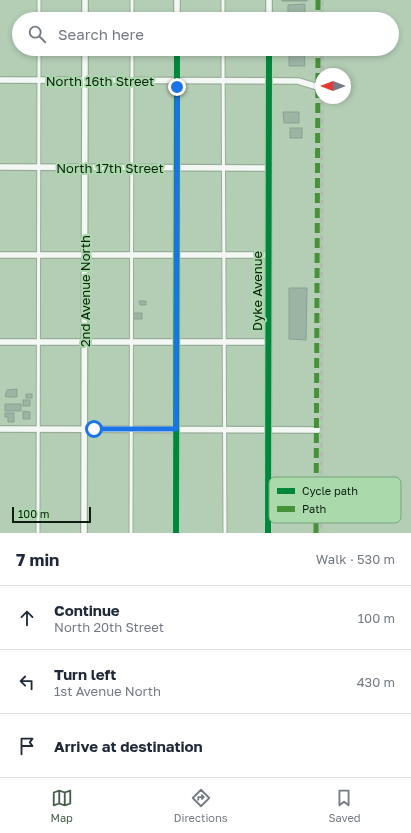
<!DOCTYPE html>
<html lang="en">
<head>
<meta charset="utf-8">
<style>
	body { margin:0; font-family:"Golos Text",sans-serif; background:#f2f2f3; color:#1f2937 }
	.compass { position:absolute; left:315px; top:68px; width:36px; height:36px; border-radius:50%; background:#fff; box-shadow:0 2px 6px #0003; rotate:270deg }
	.scale { position:absolute; left:12px; bottom:10px; width:79px; box-sizing:border-box; padding-left:4px; border:2px solid #0d1f0e; border-top:0; font-size:11px; line-height:14px; white-space:nowrap; color:#0d1f0e; -webkit-text-stroke:3px #aad9ab; paint-order:stroke }
	.stop { position:absolute; width:12px; height:12px; margin:-9px; border:3px solid #1a73e8; border-radius:50%; background:#fff }
	.stop.end { background:#1a73e8; border-color:#fff; box-shadow:0 1px 4px #0008 }
	.list { margin:0; padding:0; list-style:none }
	h2 { display:flex; justify-content:space-between; align-items:center; height:52px; margin:0; padding:0 16px; font-size:17px }
	h2 small { font-size:13px; font-weight:400; color:#747a83 }
	.list li { display:grid; grid-template-columns:26px 1fr auto; gap:12px; align-items:center; box-sizing:border-box; height:64px; padding:0 16px; border-top:1px solid #e0e1e3 }
	.list b { display:block; font-size:15px; white-space:nowrap }
	.list p { margin:0; font-size:13px; white-space:nowrap; color:#747a83 }
	.list em { font-size:13px; font-style:normal; color:#747a83 }
	.icon { flex:none; width:22px; height:22px; fill:none; stroke:currentColor; stroke-width:2; stroke-linecap:round; stroke-linejoin:round }
	.map { position:relative; flex:none; width:411px; height:533px; overflow:hidden }
	.search { position:absolute; background:#fff; box-shadow:0 2px 6px #0003; left:12px; right:12px; top:12px; height:44px; display:flex; align-items:center; gap:10px; box-sizing:border-box; padding:0 14px; border-radius:22px; color:#747a83; font-size:15px }
	.sheet { height:244px; background:#fff }
	nav { display:flex; justify-content:space-around; align-items:center; box-sizing:border-box; height:56px; border-top:1px solid #e0e1e3; background:#fff; font-size:11px; color:#747a83 }
	nav a { display:grid; justify-items:center; gap:2px }
	nav .on { color:#475c49 }
	.map>svg:first-child { display:block }
</style>
</head>
<body>
<div class="map">
<svg width="411" height="533" viewBox="0 0 411 533">
	<rect width="100%" height="100%" fill="#b4ceb6"/>
	<g fill="#9cb4a4" stroke="#89a191">
		<rect x="282" y="0" width="25" height="1"/>
		<polygon points="305,4 305,15 288,15 288,5"/>
		<polygon points="289,49 304,49 305,66 289,66"/>
		<polygon points="283,112 299,112 299,123 284,123"/>
		<rect x="290" y="128" width="12" height="10"/>
		<polygon points="289,288 307,288 306,340 289,339"/>
		<polygon points="139,301 146,301 146,305 140,305"/>
		<rect x="132" y="313" width="10" height="6"/>
		<polygon points="17,389 17,397 7,397 5,396 7,390"/>
		<rect x="26" y="394" width="6" height="4"/>
		<rect x="23" y="400" width="7" height="6"/>
		<rect x="5" y="404" width="16" height="7"/>
		<polygon points="23,411 30,412 30,419 23,419"/>
		<polygon points="5,413 14,413 14,422 8,422 8,417 5,417"/>
	</g>
	<g fill="none" stroke-linecap="round" stroke-linejoin="round">
		<defs>
			<g id="service">
				<polyline points="223,0 223,19"/>
				<polyline points="39,19 39,0"/>
				<polyline points="132,19 132,0"/>
				<polyline points="223,49 225,533"/>
				<polyline points="38,533 39,49"/>
				<polyline points="131,533 132,49"/>
			</g>
			<g id="minor">
				<polyline points="85,0 85,19"/>
				<polyline points="177,0 177,19"/>
				<polyline points="269,0 269,19"/>
				<polyline points="0,80 298,81 318,87"/>
				<polyline points="0,167 269,168"/>
				<polyline points="0,255 269,255"/>
				<polyline points="0,342 268,342"/>
				<polyline points="0,429 318,430"/>
				<polyline points="84,533 85,49"/>
				<polyline points="176,533 177,49"/>
				<polyline points="268,533 269,49"/>
			</g>
		</defs>
		<use href="#service" stroke="#98ac99" stroke-width="5"/>
		<use href="#minor" stroke="#98ac99" stroke-width="8"/>
		<use href="#service" stroke="#f4f8f4" stroke-width="3"/>
		<use href="#minor" stroke="#f4f8f4" stroke-width="5.5"/>
		<defs>
			<g id="rail">
				<polyline points="322,19 322,0"/>
				<polyline points="322,74 322,49"/>
				<polyline points="321,533 322,98"/>
			</g>
		</defs>
		<use href="#rail" stroke="#b2bab3" stroke-width="3"/>
		<use href="#rail" stroke="#aad9ab" stroke-width="1.5" stroke-dasharray="4.5" stroke-linecap="butt"/>
		<g stroke="#459239" stroke-width="5" stroke-dasharray="10 5" stroke-linecap="butt">
			<polyline points="318,0 318,19"/>
			<polyline points="316,533 318,49"/>
		</g>
		<defs>
			<g id="cycleway">
				<polyline points="176,533 177,49"/>
				<polyline points="268,533 269,49"/>
			</g>
		</defs>
		<use href="#cycleway" stroke="#aad9ab" stroke-width="8"/>
		<use href="#cycleway" stroke="#00873e" stroke-width="6"/>
	</g>
	<g fill="none" stroke-linecap="round" stroke-linejoin="round">
		<polyline stroke="#1a73e8" stroke-width="5" points="94,429 176,429 177,87"/>
	</g>
	<g text-anchor="middle" dominant-baseline="central" stroke-width="4" stroke-linejoin="round" paint-order="stroke">
		<g font-size="13" fill="#0d1f0e" stroke="#aad9ab">
			<text x="100" y="81">North 16th Street</text>
			<text x="110" y="168">North 17th Street</text>
			<text transform="translate(85 291) rotate(-90)">2nd Avenue North</text>
			<text transform="translate(257 291) rotate(-90)">Dyke Avenue</text>
		</g>
	</g>
	<rect x="269" y="477" width="132" height="46" rx="6" fill="#aad9ab" stroke="#7ba17c" stroke-width="1"/>
	<rect x="277" y="488" width="18" height="6" fill="#00873e"/>
	<rect x="277" y="506" width="18" height="6" fill="#459239"/>
	<g font-size="11" fill="#0d1f0e">
		<text x="302" y="495">Cycle path</text>
		<text x="302" y="513">Path</text>
	</g>
</svg>
<svg class="compass" viewBox="-18 -18 36 36"><path d="M0-13l5 13h-10z" fill="#e53935"/><path d="M0 13l5-13h-10z" fill="#747a83"/></svg>
<div class="scale">100 m</div>
<div class="stop" style="left:94px;top:429px"></div>
<div class="stop end" style="left:177px;top:87px"></div>
<div class="search"><svg class="icon" aria-label="search" viewBox="0 0 24 24"><circle cx="10" cy="10" r="6"/><path d="M15 15l6 6"/></svg>Search here</div>
</div>
<section class="sheet">
<h2>7 min<small>Walk · 530 m</small></h2>
<ul class="list">
<li><svg class="icon" aria-label="ahead" viewBox="0 0 24 24"><path d="M12 20V5M6 11l6-6 6 6"/></svg><div><b>Continue</b><p>North 20th Street</p></div><em>100 m</em></li>
<li><svg class="icon" aria-label="left" viewBox="0 0 24 24"><path d="M17 20v-9H6M10 6l-5 5 5 5"/></svg><div><b>Turn left</b><p>1st Avenue North</p></div><em>430 m</em></li>
<li><svg class="icon" aria-label="arrive" viewBox="0 0 24 24"><path d="M6 21V4h12l-3 4 3 4H6"/></svg><div><b>Arrive at destination</b></div></li>
</ul>
</section>
<nav>
<a class="on"><svg class="icon" aria-label="map" viewBox="0 0 24 24"><path d="M3 6l6-2 6 2 6-2v14l-6 2-6-2-6 2zM9 4v14M15 6v14"/></svg>Map</a>
<a><svg class="icon" aria-label="directions" viewBox="0 0 24 24"><path d="M12 3l9 9-9 9-9-9zM9 14v-3h6M13 9l2 2-2 2"/></svg>Directions</a>
<a><svg class="icon" aria-label="saved" viewBox="0 0 24 24"><path d="M7 4h10v16l-5-4-5 4z"/></svg>Saved</a>
</nav>
</body>
</html>
